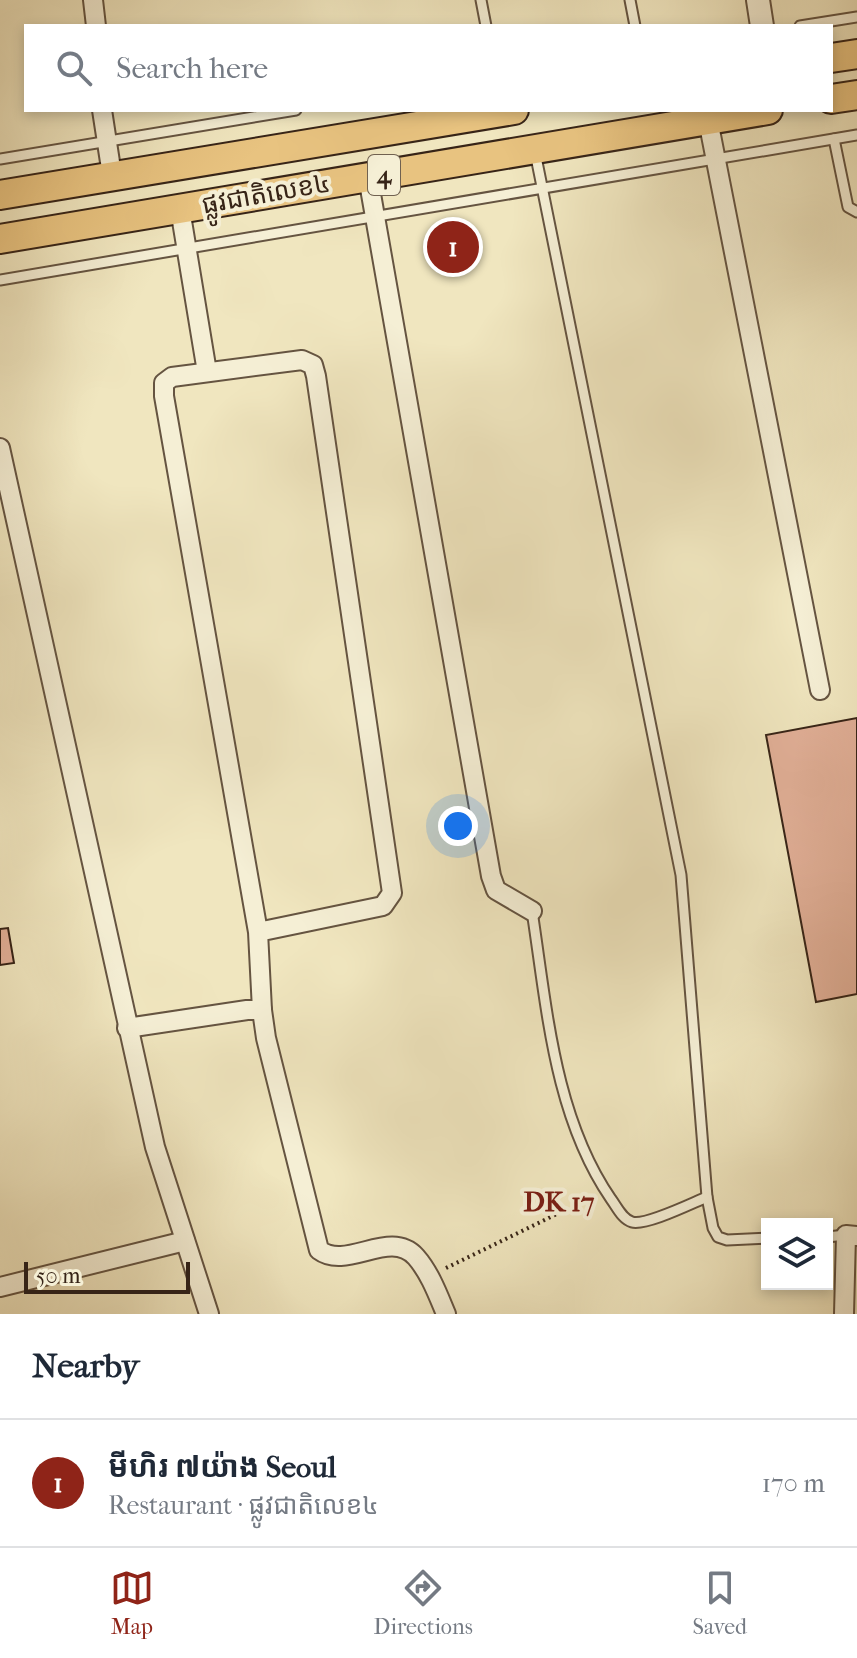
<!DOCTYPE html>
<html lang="en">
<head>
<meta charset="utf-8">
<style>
	body { margin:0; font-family:"IM FELL French Canon","Noto Sans Khmer",serif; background:#f6f6f7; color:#1f2937 }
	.controls { position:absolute; right:24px; bottom:24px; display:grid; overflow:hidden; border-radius:0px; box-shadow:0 4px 12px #0003 }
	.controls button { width:72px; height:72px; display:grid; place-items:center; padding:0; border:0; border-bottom:2px solid #e0e1e3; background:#fff; color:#1f2937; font:40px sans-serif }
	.scale { position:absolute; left:24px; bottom:20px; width:166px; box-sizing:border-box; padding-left:8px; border:4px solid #372417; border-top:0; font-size:22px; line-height:28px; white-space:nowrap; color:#372417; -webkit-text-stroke:6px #f5efd5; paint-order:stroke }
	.you { position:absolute; left:458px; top:826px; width:28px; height:28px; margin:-20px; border:6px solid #fff; border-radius:50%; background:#1a73e8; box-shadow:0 0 0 12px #1a73e833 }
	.badge { display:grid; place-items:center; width:52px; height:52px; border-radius:50%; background:#8f2418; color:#fff; font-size:26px; font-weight:700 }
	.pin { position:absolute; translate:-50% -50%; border:4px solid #fff; box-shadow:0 2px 8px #0006 }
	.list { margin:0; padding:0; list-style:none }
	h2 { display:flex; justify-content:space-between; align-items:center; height:104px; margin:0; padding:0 32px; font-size:34px }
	h2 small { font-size:26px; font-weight:400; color:#747a83 }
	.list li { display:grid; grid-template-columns:52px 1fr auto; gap:24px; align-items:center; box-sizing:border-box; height:128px; padding:0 32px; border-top:2px solid #e0e1e3 }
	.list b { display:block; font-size:30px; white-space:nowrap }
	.list p { margin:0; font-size:26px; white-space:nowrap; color:#747a83 }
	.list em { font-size:26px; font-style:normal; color:#747a83 }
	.icon { flex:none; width:44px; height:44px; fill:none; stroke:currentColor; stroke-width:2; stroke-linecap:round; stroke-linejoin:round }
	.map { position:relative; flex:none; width:857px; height:1314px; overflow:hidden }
	.search { position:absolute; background:#fff; box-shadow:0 4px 12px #0003; left:24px; right:24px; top:24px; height:88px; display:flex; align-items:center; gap:20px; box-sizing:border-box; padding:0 28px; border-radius:0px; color:#747a83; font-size:30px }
	.sheet { height:232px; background:#fff }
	nav { display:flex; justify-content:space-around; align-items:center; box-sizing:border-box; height:112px; border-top:2px solid #e0e1e3; background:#fff; font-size:22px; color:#747a83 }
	nav a { display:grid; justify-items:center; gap:4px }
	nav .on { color:#8f2418 }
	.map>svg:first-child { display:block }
</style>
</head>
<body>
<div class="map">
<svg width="857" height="1314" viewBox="0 0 857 1314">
	<rect width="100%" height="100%" fill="#f0e6bf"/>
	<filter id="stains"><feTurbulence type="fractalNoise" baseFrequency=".0025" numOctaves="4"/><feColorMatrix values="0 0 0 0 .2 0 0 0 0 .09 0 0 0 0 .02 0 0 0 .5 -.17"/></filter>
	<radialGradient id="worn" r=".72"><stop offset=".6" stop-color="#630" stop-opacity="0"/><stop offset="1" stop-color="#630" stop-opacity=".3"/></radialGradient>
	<g fill="#e1af97" stroke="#372417" stroke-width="2">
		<polygon points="857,718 857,994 816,1002 766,735"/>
		<polygon points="8,928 14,963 0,965 0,929"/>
	</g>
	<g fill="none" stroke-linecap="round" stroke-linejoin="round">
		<defs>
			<g id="service">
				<polyline points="481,0 486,26"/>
				<polyline points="630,0 635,26"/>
				<polyline points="800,26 857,17"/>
				<polyline points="834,139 848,207 857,212"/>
				<polyline points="535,152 681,875 707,1197 713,1228 718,1237 727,1240 767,1238"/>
				<polyline points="0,159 296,110"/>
				<polyline points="0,280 857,135"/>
				<path d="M532 911C547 1008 554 1116 611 1199 617 1207 622 1219 632 1222 646 1226 692 1203 707 1197"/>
				<polyline points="827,1237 846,1235"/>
			</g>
			<g id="minor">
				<polyline points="93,0 96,26"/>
				<polyline points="102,110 112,175"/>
				<polyline points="708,120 820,690"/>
				<polyline points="368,177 491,876 496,890 532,911"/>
				<polyline points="180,209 207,372"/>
				<polyline points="0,448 155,1147 209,1314"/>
				<polyline points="258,932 383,906 392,893 316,376 313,365 302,360 172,377 164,383 164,396 258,932 262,1010"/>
				<path d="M127 1028 247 1010H262L266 1038 319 1250C347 1271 390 1228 416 1257 430 1273 438 1295 446 1314"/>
				<polyline points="0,1287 185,1241"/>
				<polyline points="844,1314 846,1235 857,1236"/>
			</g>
			<polyline id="tertiary" points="758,0 762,26"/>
			<g id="trunk">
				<polyline points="831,58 857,54"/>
				<polyline points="831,99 857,95"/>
				<polyline points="0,195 514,110"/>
				<polyline points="0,239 768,110"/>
			</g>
		</defs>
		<use href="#service" stroke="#655441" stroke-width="13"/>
		<use href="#minor" stroke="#655441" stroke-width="22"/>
		<use href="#tertiary" stroke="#655441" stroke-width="26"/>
		<use href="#trunk" stroke="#372417" stroke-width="32"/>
		<polyline stroke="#372417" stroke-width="4" stroke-dasharray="2 4" stroke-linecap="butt" points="446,1268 563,1211"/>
		<use href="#service" stroke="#f5efd5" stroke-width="9"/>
		<use href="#minor" stroke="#f5efd5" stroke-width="18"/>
		<use href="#tertiary" stroke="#f5efd5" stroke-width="22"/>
		<use href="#trunk" stroke="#e8c380" stroke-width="28"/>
	</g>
	<g text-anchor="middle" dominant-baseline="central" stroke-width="8" stroke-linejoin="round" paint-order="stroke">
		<rect fill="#f5efd5" stroke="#706150" stroke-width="2" x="368" y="155" width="32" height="40" rx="6"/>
		<g font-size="24" font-weight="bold" fill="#372417">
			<text x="384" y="175">4</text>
		</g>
		<g font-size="26" fill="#372417" stroke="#f5efd5">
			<text transform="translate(266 194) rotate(-10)">ផ្លូវជាតិលេខ៤</text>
		</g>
		<g font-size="28" font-weight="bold" fill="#7a1f14" stroke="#f5efd5">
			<text x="559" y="1201">DK 17</text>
		</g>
	</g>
	<rect width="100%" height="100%" filter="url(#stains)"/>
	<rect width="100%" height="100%" fill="url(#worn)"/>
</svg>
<div class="controls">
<button><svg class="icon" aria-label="layers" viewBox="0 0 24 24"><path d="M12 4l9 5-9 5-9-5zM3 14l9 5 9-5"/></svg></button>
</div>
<div class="scale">50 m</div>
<div class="you"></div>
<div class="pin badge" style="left:453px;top:247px">1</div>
<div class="search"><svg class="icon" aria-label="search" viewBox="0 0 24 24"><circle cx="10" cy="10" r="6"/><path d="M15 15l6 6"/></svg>Search here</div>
</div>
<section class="sheet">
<h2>Nearby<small></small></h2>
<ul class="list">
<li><span class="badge">1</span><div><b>មីហិរ ៧យ៉ាង Seoul</b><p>Restaurant · ផ្លូវជាតិលេខ៤</p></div><em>170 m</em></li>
</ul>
</section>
<nav>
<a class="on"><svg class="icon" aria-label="map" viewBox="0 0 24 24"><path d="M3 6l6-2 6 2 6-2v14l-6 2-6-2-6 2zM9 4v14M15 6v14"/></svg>Map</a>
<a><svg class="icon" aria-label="directions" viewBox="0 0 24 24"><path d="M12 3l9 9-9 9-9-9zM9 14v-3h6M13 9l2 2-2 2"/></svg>Directions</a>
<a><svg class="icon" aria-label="saved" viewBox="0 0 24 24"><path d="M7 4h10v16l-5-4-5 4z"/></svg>Saved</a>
</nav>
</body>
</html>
